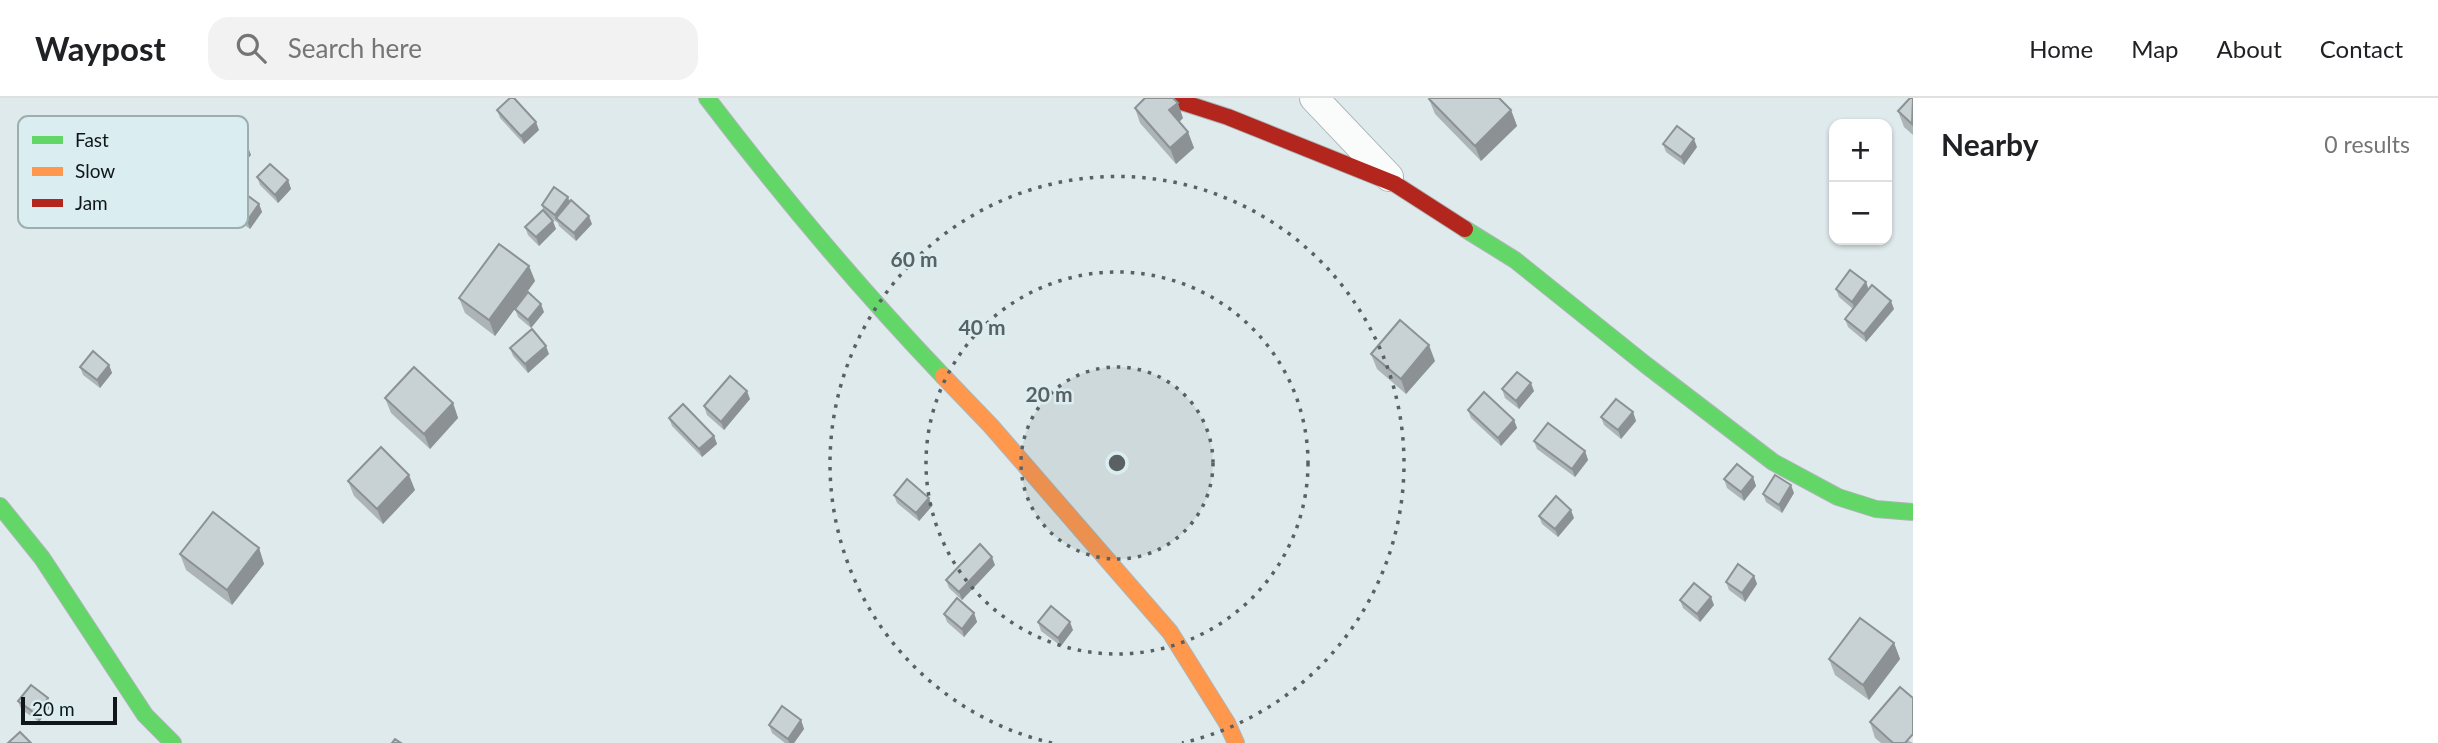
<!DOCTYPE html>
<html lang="en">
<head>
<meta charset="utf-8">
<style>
	body { margin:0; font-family:Lato,sans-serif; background:#f2f2f2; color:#202124 }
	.controls { position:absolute; right:21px; top:21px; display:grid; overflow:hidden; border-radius:14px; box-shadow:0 2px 5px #0004 }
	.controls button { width:63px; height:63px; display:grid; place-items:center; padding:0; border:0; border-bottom:2px solid #e0e0e0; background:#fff; color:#202124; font:35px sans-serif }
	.scale { position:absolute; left:21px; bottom:18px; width:96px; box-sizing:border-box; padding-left:7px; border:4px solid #111719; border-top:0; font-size:19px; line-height:24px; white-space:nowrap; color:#111719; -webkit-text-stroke:5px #daeef1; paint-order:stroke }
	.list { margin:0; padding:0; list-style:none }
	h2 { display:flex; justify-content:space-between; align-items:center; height:91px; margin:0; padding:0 28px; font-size:30px }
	h2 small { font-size:23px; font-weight:400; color:#757577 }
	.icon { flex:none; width:38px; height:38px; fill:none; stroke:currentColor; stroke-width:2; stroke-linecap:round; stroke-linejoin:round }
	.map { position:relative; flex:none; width:1913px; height:645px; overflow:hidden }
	header { display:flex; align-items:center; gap:42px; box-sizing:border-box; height:98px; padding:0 35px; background:#fff; border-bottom:2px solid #e0e0e0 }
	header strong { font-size:33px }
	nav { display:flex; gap:38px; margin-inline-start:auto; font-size:24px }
	.search { width:490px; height:63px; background:#f2f2f2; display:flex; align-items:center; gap:18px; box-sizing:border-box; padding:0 24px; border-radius:21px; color:#757577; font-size:26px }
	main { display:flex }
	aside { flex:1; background:#fff }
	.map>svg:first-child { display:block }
</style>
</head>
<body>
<header>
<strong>Waypost</strong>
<div class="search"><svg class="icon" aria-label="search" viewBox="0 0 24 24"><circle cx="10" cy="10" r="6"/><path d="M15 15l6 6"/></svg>Search here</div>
<nav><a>Home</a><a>Map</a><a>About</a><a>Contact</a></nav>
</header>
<main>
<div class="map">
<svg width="1913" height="645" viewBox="0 0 1913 645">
	<rect width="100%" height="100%" fill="#dfeaec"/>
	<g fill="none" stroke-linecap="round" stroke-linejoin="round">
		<defs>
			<polyline id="street" points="1314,0 1389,79"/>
			<g id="fast">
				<path d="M707 0C781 97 859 190 943 278"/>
				<polyline points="1465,131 1515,162 1646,267 1773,364 1838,399 1876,411 1913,414"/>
				<polyline points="0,408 42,460 145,617 173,645"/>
			</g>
			<polyline id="slow" points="943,278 991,328 1170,534 1227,625 1236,645"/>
			<polyline id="jam" points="1169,0 1228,19 1395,86 1465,131"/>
		</defs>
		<use href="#street" stroke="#acb5b6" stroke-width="30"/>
		<use href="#fast" stroke="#acb5b6" stroke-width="18"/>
		<use href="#slow" stroke="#acb5b6" stroke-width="18"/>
		<use href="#jam" stroke="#acb5b6" stroke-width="18"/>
		<use href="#street" stroke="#fafcfc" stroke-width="28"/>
		<use href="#fast" stroke="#63d668" stroke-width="16"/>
		<use href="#slow" stroke="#ff974d" stroke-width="16"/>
		<use href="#jam" stroke="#b3261e" stroke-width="16"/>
	</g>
	<g fill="#acb4b5">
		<polygon points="1913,0 1913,37 1904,29 1898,13"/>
		<polygon points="1429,1 1511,12 1517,28 1481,63 1435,16"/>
		<polygon points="1135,10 1183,20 1179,24 1188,34 1194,50 1176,66 1140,25"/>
		<polygon points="497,12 539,32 524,46 500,20"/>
		<polygon points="1663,46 1697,49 1684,67 1666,54"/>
		<polygon points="223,47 251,57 240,69 226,55"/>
		<polygon points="257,79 288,82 291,91 278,105 260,87"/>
		<polygon points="216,100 259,106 262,114 250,131 219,108"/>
		<polygon points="542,107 592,126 576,143 559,128 558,125 548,117 556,131 539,148 528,137 525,129 544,114"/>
		<polygon points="529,168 535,183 495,238 465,215 459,200"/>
		<polygon points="1866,184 1869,192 1894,211 1866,244 1848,229 1845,221 1853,211 1839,199 1836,191"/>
		<polygon points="515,211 544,214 531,230 518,219"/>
		<polygon points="510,250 549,256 528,275 513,258"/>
		<polygon points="1371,256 1435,263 1406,296 1377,271"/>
		<polygon points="109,267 112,275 100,290 83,277 80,269"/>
		<polygon points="1502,291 1534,293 1519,311 1505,300"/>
		<polygon points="385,300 453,305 458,320 430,351 391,315"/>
		<polygon points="750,301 724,332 707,317 704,308"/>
		<polygon points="1468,312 1514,322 1517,330 1501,348 1471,320"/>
		<polygon points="1633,314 1636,323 1621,341 1604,327 1601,319"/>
		<polygon points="669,320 714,338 717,346 702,359 672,328"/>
		<polygon points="1534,343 1585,353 1588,362 1575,379 1537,351"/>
		<polygon points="1753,379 1756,388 1744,403 1727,390 1724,381"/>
		<polygon points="348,383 415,392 383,426 354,398"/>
		<polygon points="1794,395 1782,415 1766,404 1763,396"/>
		<polygon points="894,397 932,408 919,423 897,405"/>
		<polygon points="1539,418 1574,420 1558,439 1542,426"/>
		<polygon points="259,450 264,466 232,507 186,472 180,456"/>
		<polygon points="995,467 962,502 949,490 946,482"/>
		<polygon points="1754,478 1757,486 1745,504 1729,492 1726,484"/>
		<polygon points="1680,502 1714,507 1700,524 1683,510"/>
		<polygon points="974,515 977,524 964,539 947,524 944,516"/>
		<polygon points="1038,524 1073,532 1061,548 1041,533"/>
		<polygon points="1894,545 1900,561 1869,602 1835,577 1829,561"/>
		<polygon points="48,600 51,608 39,624 21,611 18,603"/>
		<polygon points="801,622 804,631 794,645 785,645 772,635 769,627"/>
		<polygon points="1870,624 1913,645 1881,645 1875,640"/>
	</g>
	<g fill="#8c9294">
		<polygon points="1178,5 1183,20 1175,28 1169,12"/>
		<polygon points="1511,12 1517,28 1481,63 1475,48"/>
		<polygon points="536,24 539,32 524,46 521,38"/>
		<polygon points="1188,34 1194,50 1176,66 1170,50"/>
		<polygon points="1694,41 1697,49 1684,67 1681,59"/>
		<polygon points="248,49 251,57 240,69 237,61"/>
		<polygon points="288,82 291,91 278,105 275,97"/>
		<polygon points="568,99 571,107 556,120 555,117"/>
		<polygon points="259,106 262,114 250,131 247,123"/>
		<polygon points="589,118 592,126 576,143 574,135"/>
		<polygon points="553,123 556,131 539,148 536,139"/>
		<polygon points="529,168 535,183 495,238 489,222"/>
		<polygon points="1866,184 1869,193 1855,212 1852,204"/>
		<polygon points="1891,203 1894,211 1866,244 1864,236"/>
		<polygon points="541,206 544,214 531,230 528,222"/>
		<polygon points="1429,247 1435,263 1406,296 1401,281"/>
		<polygon points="546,248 549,256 528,275 525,266"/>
		<polygon points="109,267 112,275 100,290 97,282"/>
		<polygon points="1531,285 1534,293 1519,311 1516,303"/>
		<polygon points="747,293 750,301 724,332 721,324"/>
		<polygon points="453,305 458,320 430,351 424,336"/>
		<polygon points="1633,314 1636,323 1621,341 1618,332"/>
		<polygon points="1514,322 1517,330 1501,348 1498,340"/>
		<polygon points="714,338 717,346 702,359 699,351"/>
		<polygon points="1585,353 1588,362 1575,379 1572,371"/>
		<polygon points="409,377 415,392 383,426 377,411"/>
		<polygon points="1753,379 1756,388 1744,403 1741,394"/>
		<polygon points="1791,387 1794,395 1782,415 1779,407"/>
		<polygon points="929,400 932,408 919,423 916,415"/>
		<polygon points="1571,412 1574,420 1558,439 1555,431"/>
		<polygon points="259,450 264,466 232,507 227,492"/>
		<polygon points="992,459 995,467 962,502 959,494"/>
		<polygon points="1754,478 1757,486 1745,504 1742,495"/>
		<polygon points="1711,499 1714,507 1700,524 1697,516"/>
		<polygon points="974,515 977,524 964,539 962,531"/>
		<polygon points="1070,524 1073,532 1061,548 1058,540"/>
		<polygon points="1894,545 1900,561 1869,602 1863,587"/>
		<polygon points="48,600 51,608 39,624 36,616"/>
		<polygon points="801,622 804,631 794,645 789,645 788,641"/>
	</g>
	<g fill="#c8d1d3" stroke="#8c9294" stroke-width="2">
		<polygon points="510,0 514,0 536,24 521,38 497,12"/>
		<polygon points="1145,0 1173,0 1178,5 1169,12 1188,34 1170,50 1135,10"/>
		<polygon points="1430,0 1499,0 1511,12 1475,48 1429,1"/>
		<polygon points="1910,0 1913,0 1912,26 1898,13"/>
		<polygon points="1677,28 1694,41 1681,59 1663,46"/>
		<polygon points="270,66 288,82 275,97 257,79"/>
		<polygon points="228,83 259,106 247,123 216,100"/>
		<polygon points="554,89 568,99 555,117 542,107"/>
		<polygon points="571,102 589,118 574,135 556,120"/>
		<polygon points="543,112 553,123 536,139 525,129"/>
		<polygon points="499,146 529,168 489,222 459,200"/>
		<polygon points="1850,172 1866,184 1852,204 1836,191"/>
		<polygon points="1872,187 1891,203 1864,236 1845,221"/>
		<polygon points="528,194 541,206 528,222 515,211"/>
		<polygon points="1400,222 1429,247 1401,281 1371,256"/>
		<polygon points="532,231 546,248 525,266 510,250"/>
		<polygon points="93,253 109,267 97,282 80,269"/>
		<polygon points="414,269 453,305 424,336 385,300"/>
		<polygon points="1517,274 1531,285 1516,303 1502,291"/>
		<polygon points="730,278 747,293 721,324 704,308"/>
		<polygon points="1484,294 1514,322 1498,340 1468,312"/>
		<polygon points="1616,301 1633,314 1618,332 1601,319"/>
		<polygon points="683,306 714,338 699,351 669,320"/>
		<polygon points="1548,325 1585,353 1572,371 1534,343"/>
		<polygon points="381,349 409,377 377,411 348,383"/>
		<polygon points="1737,366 1753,379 1741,394 1724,381"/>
		<polygon points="1775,377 1791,387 1779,407 1763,396"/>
		<polygon points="907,381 929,400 916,415 894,397"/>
		<polygon points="1556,398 1571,412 1555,431 1539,418"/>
		<polygon points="213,414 259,450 227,492 180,456"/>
		<polygon points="980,446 992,459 959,494 946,482"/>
		<polygon points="1738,466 1754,478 1742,495 1726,484"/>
		<polygon points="1694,485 1711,499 1697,516 1680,502"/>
		<polygon points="957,500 974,515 962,531 944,516"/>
		<polygon points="1051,508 1070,524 1058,540 1038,524"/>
		<polygon points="1860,520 1894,545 1863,587 1829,561"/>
		<polygon points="31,587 48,600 36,616 18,603"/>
		<polygon points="1900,589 1913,600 1913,636 1905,645 1893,645 1870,624"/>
		<polygon points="782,608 801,622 788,641 769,627"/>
		<polygon points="20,634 31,645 8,645"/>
		<polygon points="395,641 401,645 392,645"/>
	</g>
	<circle cx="1117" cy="365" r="96" fill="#596163" fill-opacity=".12"/>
	<g fill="none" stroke="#596163" stroke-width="3.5" stroke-dasharray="3.5 7">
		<circle cx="1117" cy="365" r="96"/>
		<circle cx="1117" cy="365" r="191"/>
		<path d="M1052 645A287 287 0 1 1 1182 645"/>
	</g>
	<rect x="18" y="18" width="230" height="112" rx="10" fill="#daeef1" stroke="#9eaeb0" stroke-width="2"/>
	<rect x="32" y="38" width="31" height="8" fill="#63d668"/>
	<rect x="32" y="69" width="31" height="9" fill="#ff974d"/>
	<rect x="32" y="101" width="31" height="8" fill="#b3261e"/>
	<g font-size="19" fill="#111719">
		<text x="75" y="49">Fast</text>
		<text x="75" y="80">Slow</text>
		<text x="75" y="112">Jam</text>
	</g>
	<circle cx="1117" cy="365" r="10" fill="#596163" stroke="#daeef1" stroke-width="3.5"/>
	<g font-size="21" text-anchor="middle" font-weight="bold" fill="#596163" stroke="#daeef1" stroke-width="5" stroke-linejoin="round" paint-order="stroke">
		<text x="914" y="169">60 m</text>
		<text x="982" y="237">40 m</text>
		<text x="1049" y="304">20 m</text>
	</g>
</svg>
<div class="controls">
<button>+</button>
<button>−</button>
</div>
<div class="scale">20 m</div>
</div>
<aside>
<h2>Nearby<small>0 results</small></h2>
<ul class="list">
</ul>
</aside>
</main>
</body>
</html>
